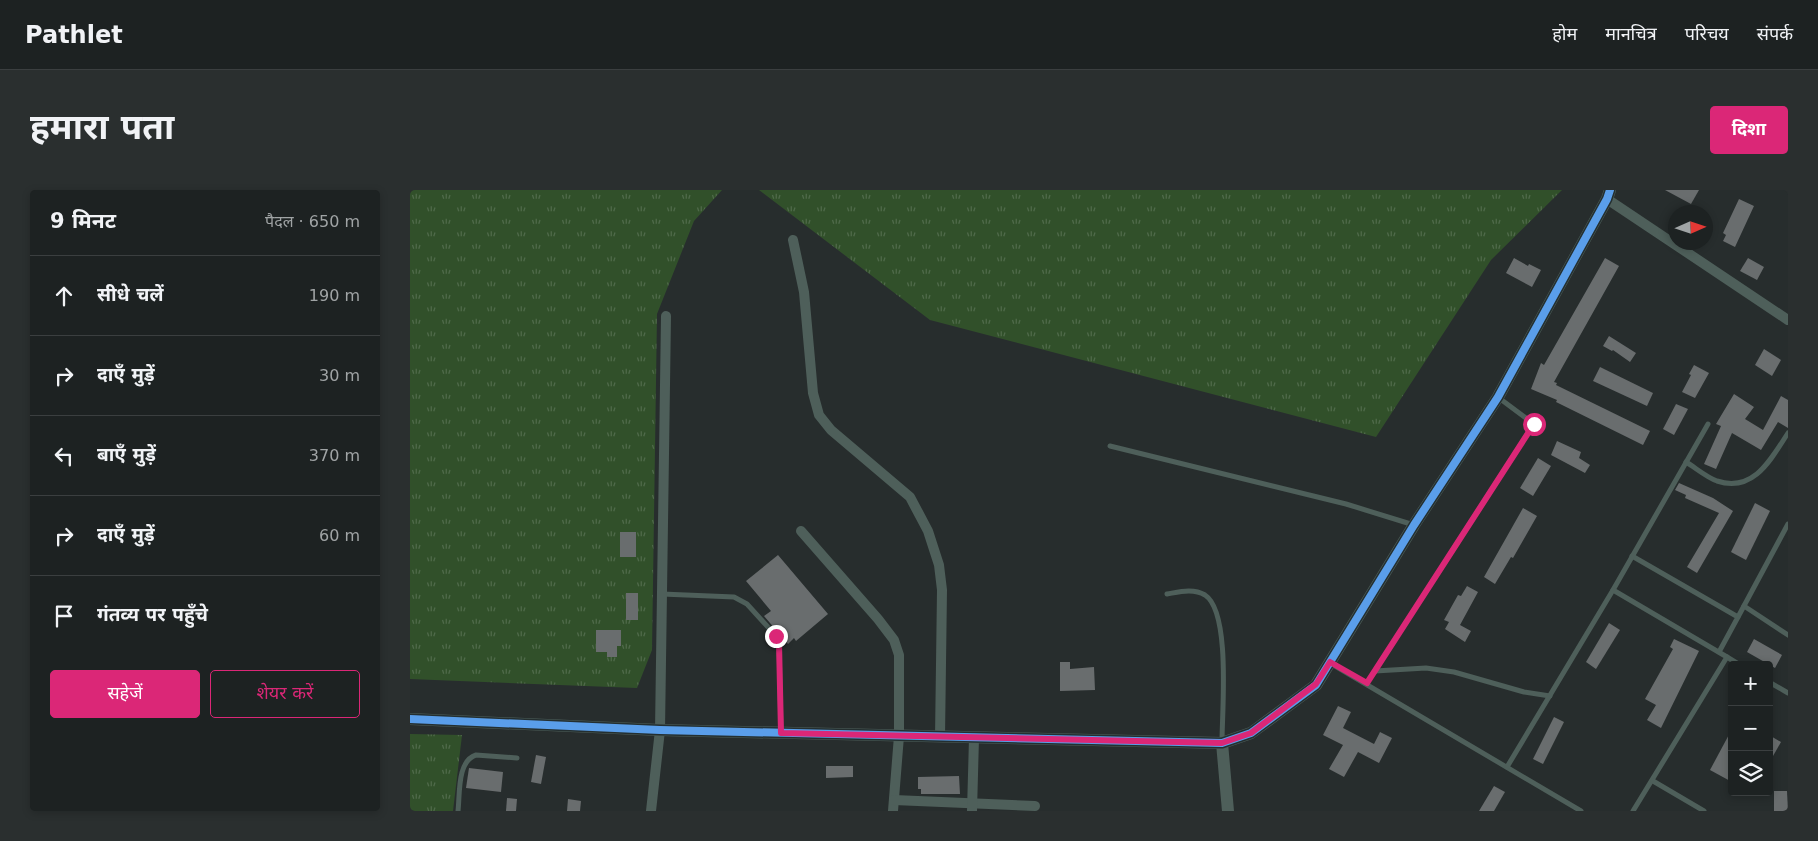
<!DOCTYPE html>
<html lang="hi">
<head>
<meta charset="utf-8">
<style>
	body { margin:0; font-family:"DejaVu Sans","Noto Sans Devanagari",sans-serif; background:#2a2f2f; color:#f1f3f6 }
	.controls { position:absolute; right:15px; bottom:15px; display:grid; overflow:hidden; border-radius:5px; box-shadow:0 2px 8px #0003 }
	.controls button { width:45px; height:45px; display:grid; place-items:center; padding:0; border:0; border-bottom:1px solid #3b3f40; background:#1d2222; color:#f1f3f6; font:25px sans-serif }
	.compass { position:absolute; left:1258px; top:15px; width:45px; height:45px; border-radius:50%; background:#1d2222; box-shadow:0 2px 8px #0003; rotate:87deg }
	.stop { position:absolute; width:15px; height:15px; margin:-11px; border:4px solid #db2777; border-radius:50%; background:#fff }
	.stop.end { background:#db2777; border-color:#fff; box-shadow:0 1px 5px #0008 }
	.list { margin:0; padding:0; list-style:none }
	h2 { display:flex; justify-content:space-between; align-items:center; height:65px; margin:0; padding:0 20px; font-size:21px }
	h2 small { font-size:16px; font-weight:400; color:#a0a4a5 }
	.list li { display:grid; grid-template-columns:32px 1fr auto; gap:15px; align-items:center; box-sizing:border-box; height:80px; padding:0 20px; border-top:1px solid #3b3f40 }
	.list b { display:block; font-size:19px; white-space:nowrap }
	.list em { font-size:16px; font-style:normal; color:#a0a4a5 }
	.actions { display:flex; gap:10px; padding:15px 20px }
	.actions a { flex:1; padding:11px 0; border:1px solid #db2777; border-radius:5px; text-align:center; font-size:18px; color:#db2777 }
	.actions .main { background:#db2777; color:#fff }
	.icon { flex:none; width:28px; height:28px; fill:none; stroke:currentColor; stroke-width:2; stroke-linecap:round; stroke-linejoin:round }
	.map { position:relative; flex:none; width:1378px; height:621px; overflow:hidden; border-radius:5px }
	header { display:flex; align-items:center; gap:30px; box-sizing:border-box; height:70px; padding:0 25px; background:#1d2222; border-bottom:1px solid #3b3f40 }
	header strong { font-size:24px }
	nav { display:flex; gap:28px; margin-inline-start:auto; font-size:18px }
	.intro { display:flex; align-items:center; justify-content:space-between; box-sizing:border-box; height:120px; padding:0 30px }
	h1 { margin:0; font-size:35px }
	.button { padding:12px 22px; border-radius:5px; background:#db2777; color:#fff; font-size:18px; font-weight:700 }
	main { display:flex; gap:30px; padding:0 30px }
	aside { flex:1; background:#1d2222; border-radius:5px; box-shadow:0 2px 8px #0003 }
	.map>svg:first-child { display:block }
</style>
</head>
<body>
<header>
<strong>Pathlet</strong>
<nav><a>होम</a><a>मानचित्र</a><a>परिचय</a><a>संपर्क</a></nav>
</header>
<div class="intro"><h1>हमारा पता</h1><a class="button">दिशा</a></div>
<main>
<aside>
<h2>9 मिनट<small>पैदल · 650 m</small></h2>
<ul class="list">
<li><svg class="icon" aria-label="ahead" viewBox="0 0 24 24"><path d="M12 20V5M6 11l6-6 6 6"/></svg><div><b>सीधे चलें</b></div><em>190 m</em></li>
<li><svg class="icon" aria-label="right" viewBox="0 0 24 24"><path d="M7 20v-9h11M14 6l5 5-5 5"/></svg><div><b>दाएँ मुड़ें</b></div><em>30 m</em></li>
<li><svg class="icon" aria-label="left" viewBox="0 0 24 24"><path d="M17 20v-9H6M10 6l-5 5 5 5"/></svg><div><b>बाएँ मुड़ें</b></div><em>370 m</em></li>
<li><svg class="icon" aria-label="right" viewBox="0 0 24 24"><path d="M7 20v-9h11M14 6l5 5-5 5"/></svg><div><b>दाएँ मुड़ें</b></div><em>60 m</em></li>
<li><svg class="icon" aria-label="arrive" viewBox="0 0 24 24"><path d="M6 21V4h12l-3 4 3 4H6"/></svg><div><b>गंतव्य पर पहुँचे</b></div></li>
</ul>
<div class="actions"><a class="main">सहेजें</a><a>शेयर करें</a></div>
</aside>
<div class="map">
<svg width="1378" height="621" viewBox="0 0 1378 621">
	<defs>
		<pattern id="grass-tufts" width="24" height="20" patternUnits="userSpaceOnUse" patternTransform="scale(1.25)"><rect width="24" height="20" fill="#31502a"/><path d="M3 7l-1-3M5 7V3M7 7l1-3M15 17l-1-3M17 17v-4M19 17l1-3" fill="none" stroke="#4f6a4a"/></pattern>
	</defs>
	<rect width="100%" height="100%" fill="#272d2d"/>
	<g fill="url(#grass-tufts)">
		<polygon points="0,0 312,0 284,31 247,124 242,460 227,498 0,489"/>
		<polygon points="349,0 1152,0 1081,70 966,247 520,130"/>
		<polygon points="0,544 52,545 43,621 0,621"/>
	</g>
	<g fill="#696d6e">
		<polygon points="1255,0 1289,0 1281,14"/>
		<polygon points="1329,9 1344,16 1325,57 1313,51 1316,45 1313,43"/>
		<polygon points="1104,68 1118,76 1119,74 1131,80 1122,97 1096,83"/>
		<polygon points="1195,68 1209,76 1144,192 1147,193 1146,195 1240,241 1233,255 1146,212 1147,210 1121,199 1131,173 1134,175"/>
		<polygon points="1338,68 1354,77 1347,90 1330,81"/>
		<polygon points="1199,146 1226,163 1220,172 1203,160 1202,161 1193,156"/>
		<polygon points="1354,159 1371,170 1362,186 1345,175"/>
		<polygon points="1284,175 1299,183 1285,208 1272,202 1281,185 1279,184"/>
		<polygon points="1190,177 1243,203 1237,216 1183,191"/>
		<polygon points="1324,204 1344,217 1335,229 1353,240 1371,206 1378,210 1378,238 1368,232 1351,260 1322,243 1306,279 1294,274 1311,236 1306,234"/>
		<polygon points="1266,214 1278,219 1264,245 1253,239"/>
		<polygon points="1147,251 1171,262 1169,268 1180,275 1175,283 1141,265"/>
		<polygon points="1128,268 1141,276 1123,306 1110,298"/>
		<polygon points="1269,293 1303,308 1323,321 1287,383 1277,377 1309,323 1275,308 1276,305 1265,300"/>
		<polygon points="1345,313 1360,321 1336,370 1321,362"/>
		<polygon points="1113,318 1127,326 1103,368 1101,367 1085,394 1074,387"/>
		<rect x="210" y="342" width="16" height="25"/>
		<polygon points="368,365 418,424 386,451 384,448 378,454 354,426 361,421 336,391"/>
		<polygon points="1057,396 1068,402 1050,435 1061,441 1055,452 1035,439 1039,432 1034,430 1048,405 1051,406"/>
		<rect x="216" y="403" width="12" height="27"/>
		<polygon points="1199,433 1210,440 1186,479 1176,472"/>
		<polygon points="186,440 211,440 211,456 207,456 207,467 197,467 197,462 186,462"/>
		<polygon points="1264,449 1289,461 1251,538 1237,530 1246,515 1235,509 1263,459 1260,457"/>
		<polygon points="1344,449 1372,465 1365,478 1337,462"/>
		<polygon points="650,472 660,472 660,479 684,477 685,500 650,501"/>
		<polygon points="928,516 941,522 933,538 964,554 970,542 982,548 969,573 948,562 934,587 919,579 933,555 913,545"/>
		<polygon points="1144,527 1154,532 1133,574 1123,569"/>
		<polygon points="1322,539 1322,592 1300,580"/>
		<polygon points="1359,545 1371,552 1359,573"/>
		<polygon points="126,565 136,567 131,594 121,592"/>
		<polygon points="416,576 443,576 443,587 416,588"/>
		<polygon points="59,578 93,582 91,602 56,598"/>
		<polygon points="549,586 550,604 511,604 511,599 508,599 508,587"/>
		<polygon points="1084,596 1095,602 1084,621 1069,621"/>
		<polygon points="1364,601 1377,601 1378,621 1364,621"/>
		<polygon points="97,608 107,609 106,621 96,621"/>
		<polygon points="158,609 171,611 170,621 157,621"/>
	</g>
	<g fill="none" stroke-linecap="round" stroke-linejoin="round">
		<g stroke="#4e5f5a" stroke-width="5">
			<polyline points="700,256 936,314 1004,335"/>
			<path d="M1276 272C1286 278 1296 287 1307 291 1344 303 1361 269 1378 243"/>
			<polyline points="1222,366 1328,427 1309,462"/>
			<polyline points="1203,400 1298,234"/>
			<polyline points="252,404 324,407 337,414 366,446 369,453 371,542"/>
			<path d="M757 404C769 402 783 398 795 405 821 422 812 522 812 551"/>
			<polyline points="1334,416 1378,445"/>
			<polyline points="1328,427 1378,334"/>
			<polyline points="1317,467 1330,475"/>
			<polyline points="920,473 1171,621"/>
			<polyline points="965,481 1016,478 1044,482 1114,502 1140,506"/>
			<polyline points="1359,492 1378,503"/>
			<polyline points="957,493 1124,234 1089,208"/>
			<polyline points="1097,577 1203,400 1317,467 1223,621"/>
			<polyline points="1243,591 1294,621"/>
			<path d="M48 621C50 604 47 571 66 565L107 568"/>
		</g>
		<g stroke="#4e5f5a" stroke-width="10">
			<polyline points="1197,9 1378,130"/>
			<polyline points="383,50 394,102 403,203 409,225 421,240 500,307 518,341 529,375 532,400 530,547"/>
			<polyline points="391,341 468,429 484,450 489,465 489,546 483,621"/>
			<polyline points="484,610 625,616"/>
			<polyline points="241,621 250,540 256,126"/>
			<polyline points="562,621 564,548"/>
		</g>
		<g stroke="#4e5f5a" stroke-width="12">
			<polyline points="0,529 250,540 812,553 841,543 906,495 1004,335 1088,207 1197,9 1200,0"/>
			<polyline points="812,553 818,621"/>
		</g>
		<defs>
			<polyline id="cycleway" points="0,529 250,540 812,553 841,543 906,495 1004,335 1088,207 1197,9 1200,0"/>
		</defs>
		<use href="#cycleway" stroke="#242f30" stroke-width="11"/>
		<use href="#cycleway" stroke="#5a9eea" stroke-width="8"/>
	</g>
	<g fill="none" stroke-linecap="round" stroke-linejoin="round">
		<polyline stroke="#db2777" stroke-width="6" points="366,446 369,453 371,543 812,553 841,543 906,494 920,472 957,493 1124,234"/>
	</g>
</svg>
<div class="controls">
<button>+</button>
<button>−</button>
<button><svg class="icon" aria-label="layers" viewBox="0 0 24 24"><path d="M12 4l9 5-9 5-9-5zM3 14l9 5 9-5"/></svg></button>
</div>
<svg class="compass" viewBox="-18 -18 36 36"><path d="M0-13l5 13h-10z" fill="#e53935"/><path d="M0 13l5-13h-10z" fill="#a0a4a5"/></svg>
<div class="stop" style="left:1124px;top:234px"></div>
<div class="stop end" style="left:366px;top:446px"></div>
</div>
</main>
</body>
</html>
